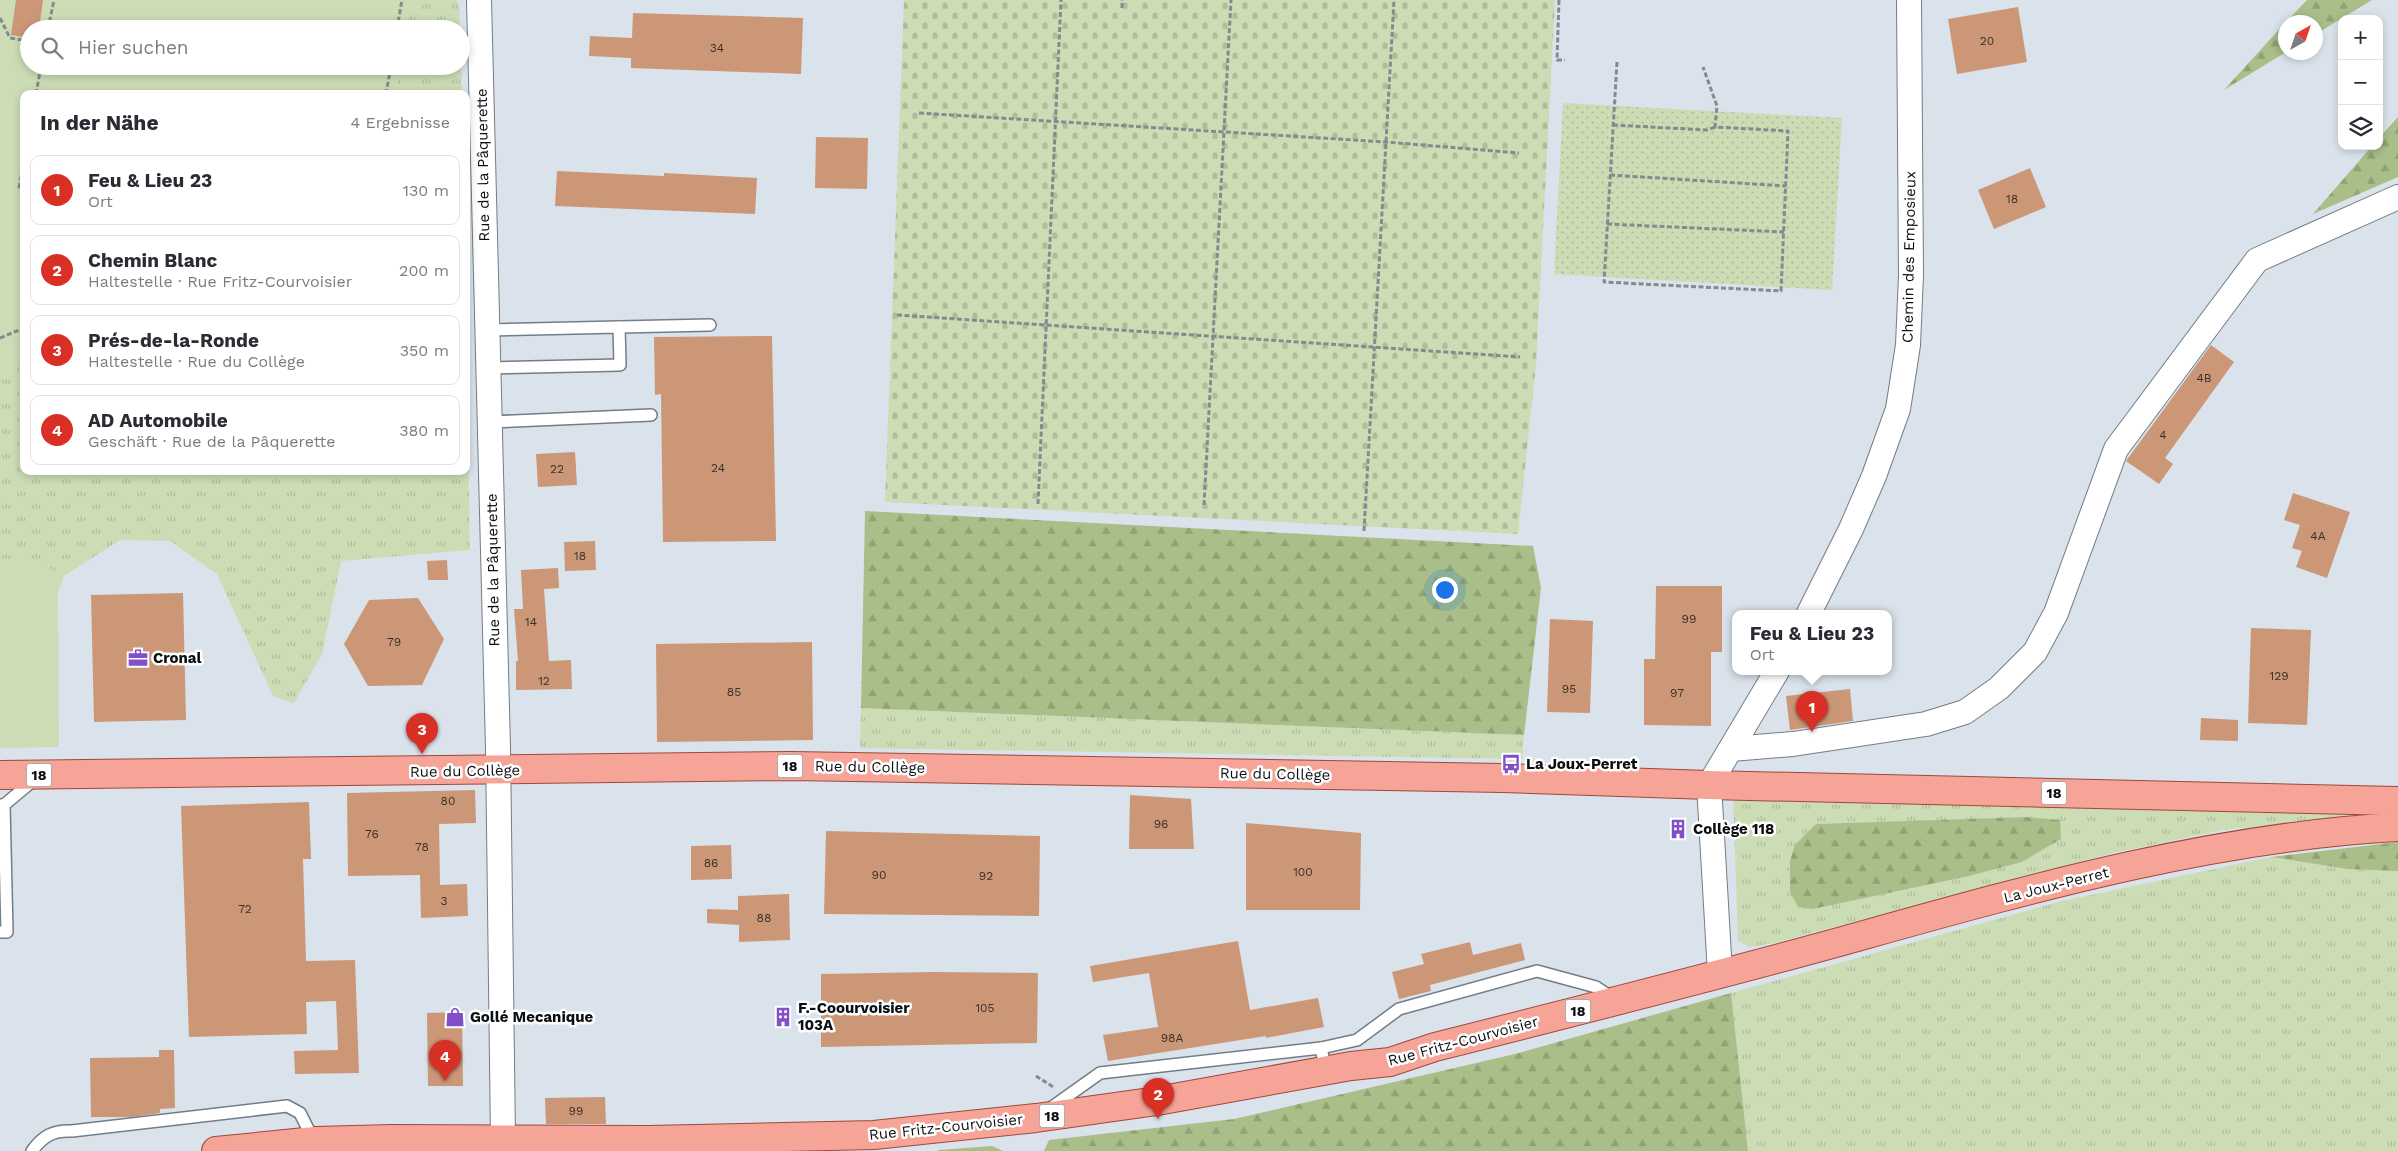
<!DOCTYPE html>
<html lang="de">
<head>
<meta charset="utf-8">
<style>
	body { margin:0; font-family:"Work Sans",sans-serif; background:#f7f7f7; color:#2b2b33 }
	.controls { position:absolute; right:15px; top:15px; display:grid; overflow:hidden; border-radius:10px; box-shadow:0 2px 8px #0003 }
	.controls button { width:45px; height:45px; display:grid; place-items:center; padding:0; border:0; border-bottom:1px solid #e1e1e2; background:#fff; color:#2b2b33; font:25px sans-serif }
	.compass { position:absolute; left:2278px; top:15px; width:45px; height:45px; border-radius:50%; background:#fff; box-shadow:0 2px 8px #0003; rotate:40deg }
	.you { position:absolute; left:1444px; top:589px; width:18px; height:18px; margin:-12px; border:4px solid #fff; border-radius:50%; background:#1a73e8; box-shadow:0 0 0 8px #1a73e833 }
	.badge { display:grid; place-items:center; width:32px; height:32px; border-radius:50%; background:#d93025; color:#fff; font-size:16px; font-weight:700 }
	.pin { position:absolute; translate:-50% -41px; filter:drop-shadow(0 1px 2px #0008) }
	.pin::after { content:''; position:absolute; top:26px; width:18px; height:15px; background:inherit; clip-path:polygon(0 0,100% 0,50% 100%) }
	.popup { position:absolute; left:1732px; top:610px; width:160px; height:65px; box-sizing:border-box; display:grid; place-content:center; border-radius:10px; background:#fff; filter:drop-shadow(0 1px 4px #0005); font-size:16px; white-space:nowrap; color:#7c7c81 }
	.popup b { font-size:19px; color:#2b2b33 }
	.popup::after { content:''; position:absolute; left:50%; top:100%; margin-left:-10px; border:10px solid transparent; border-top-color:#fff }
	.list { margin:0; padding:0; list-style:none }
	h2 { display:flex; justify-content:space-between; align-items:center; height:65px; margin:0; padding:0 20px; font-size:21px }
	h2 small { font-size:16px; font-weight:400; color:#7c7c81 }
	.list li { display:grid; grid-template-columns:32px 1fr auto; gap:15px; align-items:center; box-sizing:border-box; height:70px; margin:0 10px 10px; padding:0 10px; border:1px solid #e1e1e2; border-radius:10px }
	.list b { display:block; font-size:19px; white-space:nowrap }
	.list p { margin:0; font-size:16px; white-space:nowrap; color:#7c7c81 }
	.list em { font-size:16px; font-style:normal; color:#7c7c81 }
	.icon { flex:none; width:28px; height:28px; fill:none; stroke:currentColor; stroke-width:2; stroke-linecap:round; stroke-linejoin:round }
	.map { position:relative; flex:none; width:2398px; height:1151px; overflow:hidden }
	.search { position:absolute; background:#fff; box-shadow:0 2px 8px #0003; left:20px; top:20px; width:450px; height:55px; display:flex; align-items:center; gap:12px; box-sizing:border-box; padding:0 18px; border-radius:28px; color:#7c7c81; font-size:19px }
	.panel { position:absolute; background:#fff; box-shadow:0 2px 8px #0003; left:20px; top:90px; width:450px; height:385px; border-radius:10px }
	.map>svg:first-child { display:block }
</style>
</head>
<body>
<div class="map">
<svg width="2398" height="1151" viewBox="0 0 2398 1151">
	<defs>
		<pattern id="grass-tufts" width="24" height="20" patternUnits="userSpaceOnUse" patternTransform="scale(1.25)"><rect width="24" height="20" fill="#ccdcb4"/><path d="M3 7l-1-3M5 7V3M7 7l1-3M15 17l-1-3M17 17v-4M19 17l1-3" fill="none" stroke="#aebc9a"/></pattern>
		<pattern id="forest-firs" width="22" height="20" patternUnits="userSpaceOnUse" patternTransform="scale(1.25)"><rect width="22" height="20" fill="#a9be88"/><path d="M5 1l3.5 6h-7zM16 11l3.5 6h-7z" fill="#90a274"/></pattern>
		<pattern id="cemetery-stones" width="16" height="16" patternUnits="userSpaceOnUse" patternTransform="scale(1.25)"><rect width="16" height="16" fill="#ccdcb4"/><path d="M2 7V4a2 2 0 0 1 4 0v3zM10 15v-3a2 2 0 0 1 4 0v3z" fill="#aebc9a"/></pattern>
		<pattern id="park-dots" width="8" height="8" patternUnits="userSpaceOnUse" patternTransform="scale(1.25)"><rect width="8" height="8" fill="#ccdcb4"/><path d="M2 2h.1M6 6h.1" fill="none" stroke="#aebc9a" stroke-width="1.8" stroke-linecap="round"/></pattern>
	</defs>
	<rect width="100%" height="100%" fill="#dae3eb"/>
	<g fill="url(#grass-tufts)" fill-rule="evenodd">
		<polygon points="410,0 456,0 459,4 460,29 406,29"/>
		<polygon points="461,60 462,94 396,94 400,66 461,66"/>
		<polygon points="466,322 470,550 341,561 322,654 294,703 273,696 217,574 170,541 120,540 64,576 41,565 0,565 0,367 24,356 24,471 466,471"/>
		<polygon points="861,708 1524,735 1522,759 860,748"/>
		<path d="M1733 796 2373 813 2223 830 2109 854 1774 943 1750 947 1738 941ZM2026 817 2059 820 2061 839 2022 862 1969 876 1813 909 1798 907 1816 824Z"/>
		<polygon points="2271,857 2347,869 2398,871 2398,1151 1748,1151 1731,993 2058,902"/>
	</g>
	<g fill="url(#forest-firs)">
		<polygon points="2307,0 2372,0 2316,34 2316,22 2286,22"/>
		<polygon points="2285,23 2286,52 2224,90"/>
		<polygon points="2398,117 2398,177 2313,214 2372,146 2379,146 2379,138"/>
		<polygon points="865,511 1533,546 1541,588 1524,735 861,708"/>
		<polygon points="2026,817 2060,820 2061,839 2022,862 1969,876 1813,909 1798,907 1790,892 1790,861 1795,845 1816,824"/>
		<polygon points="2398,842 2398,871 2347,869 2271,857"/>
		<polygon points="1731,993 1748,1151 1044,1151 1049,1140 1234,1119 1515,1054"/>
		<polygon points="992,1146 1003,1151 938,1151 938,1150"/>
	</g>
	<polygon fill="url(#cemetery-stones)" points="904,0 1555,0 1536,364 1518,534 885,502"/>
	<polygon fill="url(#park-dots)" points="1563,103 1842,118 1832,290 1554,274"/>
	<g fill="#ccdcb4">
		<polygon points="0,0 410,0 406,29 29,29 29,66 400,66 396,94 24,94 24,356 0,367"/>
		<polygon points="0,565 41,565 64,576 58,592 59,747 0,748"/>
	</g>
	<g fill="#cb9777">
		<polygon points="16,0 43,0 39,29 29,29 29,38 11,35"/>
		<polygon points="2018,7 2027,62 1957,74 1948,19"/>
		<polygon points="633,13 803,18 801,74 631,68 631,58 589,56 590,36 632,38"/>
		<polygon points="816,137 868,138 867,189 815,188"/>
		<polygon points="2030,168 2046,207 1994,229 1978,190"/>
		<polygon points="557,171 664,176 664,173 757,178 755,214 555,206"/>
		<polygon points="772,336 776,541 663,542 661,394 655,395 654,337"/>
		<polygon points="2211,345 2234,362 2165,458 2173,464 2159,484 2126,461"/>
		<polygon points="575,452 577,485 538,487 536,454"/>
		<polygon points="2293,493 2350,512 2327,578 2296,567 2302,551 2292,548 2300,525 2284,520"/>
		<polygon points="595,541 596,570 565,571 564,542"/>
		<polygon points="447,560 448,580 428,580 427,561"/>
		<polygon points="558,568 559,588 544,589 549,661 571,660 572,689 516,690 516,661 518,661 514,609 523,609 521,570"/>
		<polygon points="1656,586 1722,586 1722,652 1711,652 1711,726 1644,725 1644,659 1655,659"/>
		<polygon points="183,593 186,720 94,722 91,595"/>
		<polygon points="418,598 444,639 422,685 368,686 344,644 369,600"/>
		<polygon points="1550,619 1593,621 1590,713 1547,712"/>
		<polygon points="2251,628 2311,630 2307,725 2248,723"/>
		<polygon points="812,642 813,740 657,742 656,644"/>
		<polygon points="1850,689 1853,721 1790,730 1786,696"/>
		<polygon points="2201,718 2238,720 2238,741 2200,740"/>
		<polygon points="475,790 476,823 439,824 440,885 467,884 468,916 421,918 420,875 348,876 347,793"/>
		<polygon points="1130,795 1191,799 1194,849 1129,849"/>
		<polygon points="309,802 311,859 303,859 306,961 355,960 359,1073 295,1074 294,1051 338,1050 336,1001 306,1002 307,1034 189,1037 181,806"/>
		<polygon points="1246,823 1361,833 1360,910 1246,910"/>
		<polygon points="826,831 1040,836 1039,916 824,914"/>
		<polygon points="731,845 732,879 691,880 691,846"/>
		<polygon points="789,894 790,940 739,942 739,925 707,923 707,909 738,910 738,896"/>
		<polygon points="1238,941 1250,1010 1318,998 1324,1027 1266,1038 1266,1036 1108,1061 1103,1035 1158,1027 1149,973 1093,982 1090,966"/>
		<polygon points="1470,942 1473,955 1521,943 1525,960 1430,985 1431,991 1399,999 1392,972 1424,964 1421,954"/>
		<polygon points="932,972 1038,973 1037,1043 821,1047 821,974"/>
		<polygon points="462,1012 463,1086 428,1086 427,1013"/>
		<polygon points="159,1050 174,1050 175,1108 160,1109 160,1113 132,1117 91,1117 90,1058 159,1057"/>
		<polygon points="605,1097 606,1124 546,1124 545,1098"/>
	</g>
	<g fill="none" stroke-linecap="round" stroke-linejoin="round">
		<defs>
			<g id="service">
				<polyline points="619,327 710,325"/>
				<polyline points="487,330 619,327 620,365 488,368"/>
				<polyline points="490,422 651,415"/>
				<polyline points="0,805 4,805 7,932 0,932"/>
				<polyline points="4,805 35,779"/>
				<polyline points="1321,1048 1357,1040 1399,1009 1537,971 1596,987 1614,999"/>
				<polyline points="1048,1110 1100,1073 1321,1048 1326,1071"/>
				<path d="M32 1151C43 1136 53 1130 72 1131L287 1106 300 1113 314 1141"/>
			</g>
			<g id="minor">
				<polyline points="479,0 498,748 503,1140"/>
				<polyline points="1809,613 1851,529 1874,476 1898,409 1908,345 1911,275 1909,0"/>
				<polyline points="1731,749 1793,744 1926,724 1965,712 1999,688 2035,652 2056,613 2116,449 2257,260 2398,197"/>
				<polyline points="1720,973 1709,785 1777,671"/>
			</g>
			<g id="primary">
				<polyline points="0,775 792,766 1502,778 1709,785 2398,801"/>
				<path d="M216 1151 315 1141 392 1139 649 1140 874 1135 1036 1118 1157 1101 1351 1066 1390 1062 1435 1047C1570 1013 1705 979 1839 942 2022 891 2208 837 2398 827"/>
			</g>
		</defs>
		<use href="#service" stroke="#747d84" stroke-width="14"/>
		<use href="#minor" stroke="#747d84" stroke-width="26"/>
		<use href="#primary" stroke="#9f483b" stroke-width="30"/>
		<g stroke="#848a90" stroke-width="3" stroke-dasharray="5 2.5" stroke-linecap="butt">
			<polyline points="1559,0 1557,60 1565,60"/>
			<polyline points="1122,8 1122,0"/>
			<polyline points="0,18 10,38 29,41"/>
			<polyline points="48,29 54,0"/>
			<polyline points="397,29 402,0"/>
			<polyline points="1617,62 1604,282 1781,291 1788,131 1715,127 1717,106 1703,67"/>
			<polyline points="36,94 41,66"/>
			<polyline points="386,94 391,66"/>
			<polyline points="919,113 1386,142 1519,153"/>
			<polyline points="1613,125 1707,130 1715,127"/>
			<polyline points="24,161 19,187 24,188"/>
			<polyline points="1610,175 1786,186"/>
			<polyline points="1607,224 1784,232"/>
			<polyline points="897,315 1520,357"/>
			<polyline points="0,338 24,328"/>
			<polyline points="1038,504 1061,0"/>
			<polyline points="1204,505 1231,0"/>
			<polyline points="1364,531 1394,0"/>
			<polyline points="1036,1076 1055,1088"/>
		</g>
		<use href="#service" stroke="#fff" stroke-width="11"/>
		<use href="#minor" stroke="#fff" stroke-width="24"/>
		<use href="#primary" stroke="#f5a497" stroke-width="28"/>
	</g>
	<defs>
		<symbol id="office-bare" viewBox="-9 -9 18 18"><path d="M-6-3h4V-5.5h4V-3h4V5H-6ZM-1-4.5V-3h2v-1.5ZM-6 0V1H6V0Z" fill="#8150c8" stroke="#fff" stroke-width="2.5" paint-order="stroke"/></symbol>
		<symbol id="bus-bare" viewBox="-9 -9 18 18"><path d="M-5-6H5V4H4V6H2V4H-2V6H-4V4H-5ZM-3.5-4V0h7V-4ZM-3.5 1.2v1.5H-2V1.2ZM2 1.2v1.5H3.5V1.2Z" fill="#8150c8" stroke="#fff" stroke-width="2.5" paint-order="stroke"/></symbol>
		<symbol id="building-bare" viewBox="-9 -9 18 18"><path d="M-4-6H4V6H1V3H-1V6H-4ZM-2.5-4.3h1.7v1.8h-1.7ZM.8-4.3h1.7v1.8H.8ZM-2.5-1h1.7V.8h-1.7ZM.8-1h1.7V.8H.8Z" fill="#8150c8" stroke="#fff" stroke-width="2.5" paint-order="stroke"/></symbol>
		<symbol id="shop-bare" viewBox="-9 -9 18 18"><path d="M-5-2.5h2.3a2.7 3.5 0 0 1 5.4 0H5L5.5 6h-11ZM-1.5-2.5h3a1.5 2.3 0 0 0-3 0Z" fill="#8150c8" stroke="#fff" stroke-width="2.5" paint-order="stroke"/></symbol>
	</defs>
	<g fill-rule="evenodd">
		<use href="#office-bare" x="124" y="644" width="28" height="28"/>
		<use href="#bus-bare" x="1497" y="750" width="28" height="28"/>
		<use href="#building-bare" x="1664" y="815" width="28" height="28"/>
		<use href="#shop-bare" x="441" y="1003" width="28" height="28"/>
		<use href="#building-bare" x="769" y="1003" width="28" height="28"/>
	</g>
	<g text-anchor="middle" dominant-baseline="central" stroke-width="5" stroke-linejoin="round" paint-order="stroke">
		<g font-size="12" fill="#3c312a">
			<text x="1987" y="41">20</text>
			<text x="717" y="48">34</text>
			<text x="2012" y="199">18</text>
			<text x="2204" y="378">4B</text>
			<text x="2163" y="435">4</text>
			<text x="718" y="468">24</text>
			<text x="557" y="469">22</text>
			<text x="2318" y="536">4A</text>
			<text x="580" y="556">18</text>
			<text x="1689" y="619">99</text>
			<text x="531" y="622">14</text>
			<text x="394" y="642">79</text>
			<text x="2279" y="676">129</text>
			<text x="544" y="681">12</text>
			<text x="1569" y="689">95</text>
			<text x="734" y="692">85</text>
			<text x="1677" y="693">97</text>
			<text x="448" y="801">80</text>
			<text x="1161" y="824">96</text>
			<text x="372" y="834">76</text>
			<text x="422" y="847">78</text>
			<text x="711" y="863">86</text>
			<text x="1303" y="872">100</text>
			<text x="879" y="875">90</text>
			<text x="986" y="876">92</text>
			<text x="444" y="901">3</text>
			<text x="245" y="909">72</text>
			<text x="764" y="918">88</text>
			<text x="985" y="1008">105</text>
			<text x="1172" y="1038">98A</text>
			<text x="576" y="1111">99</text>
		</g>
		<g fill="#fff" stroke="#555758" stroke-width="1">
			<rect x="777.5" y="754.5" width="25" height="23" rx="4"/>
			<rect x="26.5" y="763.5" width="25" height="23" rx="4"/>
			<rect x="2041.5" y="781.5" width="25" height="23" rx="4"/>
			<rect x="1565.5" y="999.5" width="25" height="23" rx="4"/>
			<rect x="1039.5" y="1104.5" width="25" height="23" rx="4"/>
		</g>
		<g font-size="14" font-weight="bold" fill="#0c0f11">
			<text x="790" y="766">18</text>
			<text x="39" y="775">18</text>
			<text x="2054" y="793">18</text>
			<text x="1578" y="1011">18</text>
			<text x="1052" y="1116">18</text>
		</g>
		<g font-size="15" fill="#0c0f11" stroke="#fff">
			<text transform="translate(483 165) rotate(-91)">Rue de la Pâquerette</text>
			<text transform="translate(1909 257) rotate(-89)">Chemin des Emposieux</text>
			<text transform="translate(493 570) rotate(-91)">Rue de la Pâquerette</text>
			<text transform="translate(870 767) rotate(1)">Rue du Collège</text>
			<text transform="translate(465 771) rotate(-1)">Rue du Collège</text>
			<text transform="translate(1275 774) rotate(1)">Rue du Collège</text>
			<text transform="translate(2056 885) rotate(-14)">La Joux-Perret</text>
			<text transform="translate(1463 1041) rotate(-15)">Rue Fritz-Courvoisier</text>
			<text transform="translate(946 1127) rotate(-6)">Rue Fritz-Courvoisier</text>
		</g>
		<g font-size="15" font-weight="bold" fill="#0c0f11" stroke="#fff" text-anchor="start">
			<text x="153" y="658">Cronal</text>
			<text x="1526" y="764">La Joux-Perret</text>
			<text x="1693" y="829">Collège 118</text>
			<text x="798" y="1008">F.-Coourvoisier<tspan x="798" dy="17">103A</tspan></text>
			<text x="470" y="1017">Gollé Mecanique</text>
		</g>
	</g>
</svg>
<div class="controls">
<button>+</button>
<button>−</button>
<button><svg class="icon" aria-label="layers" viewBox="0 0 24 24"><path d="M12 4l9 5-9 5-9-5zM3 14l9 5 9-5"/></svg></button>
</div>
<svg class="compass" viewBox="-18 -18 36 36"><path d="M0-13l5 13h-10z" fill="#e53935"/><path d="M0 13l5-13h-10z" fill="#7c7c81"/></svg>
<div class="you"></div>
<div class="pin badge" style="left:1812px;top:732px">1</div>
<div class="popup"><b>Feu &amp; Lieu 23</b>Ort</div>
<div class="pin badge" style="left:1158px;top:1119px">2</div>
<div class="pin badge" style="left:422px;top:754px">3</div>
<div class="pin badge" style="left:445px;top:1081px">4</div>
<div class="search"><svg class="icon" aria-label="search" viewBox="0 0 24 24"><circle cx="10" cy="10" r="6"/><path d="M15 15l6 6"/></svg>Hier suchen</div>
<section class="panel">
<h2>In der Nähe<small>4 Ergebnisse</small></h2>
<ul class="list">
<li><span class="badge">1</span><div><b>Feu &amp; Lieu 23</b><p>Ort</p></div><em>130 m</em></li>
<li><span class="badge">2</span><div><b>Chemin Blanc</b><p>Haltestelle · Rue Fritz-Courvoisier</p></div><em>200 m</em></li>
<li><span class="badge">3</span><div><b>Prés-de-la-Ronde</b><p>Haltestelle · Rue du Collège</p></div><em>350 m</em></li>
<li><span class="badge">4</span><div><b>AD Automobile</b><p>Geschäft · Rue de la Pâquerette</p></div><em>380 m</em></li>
</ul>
</section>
</div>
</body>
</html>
